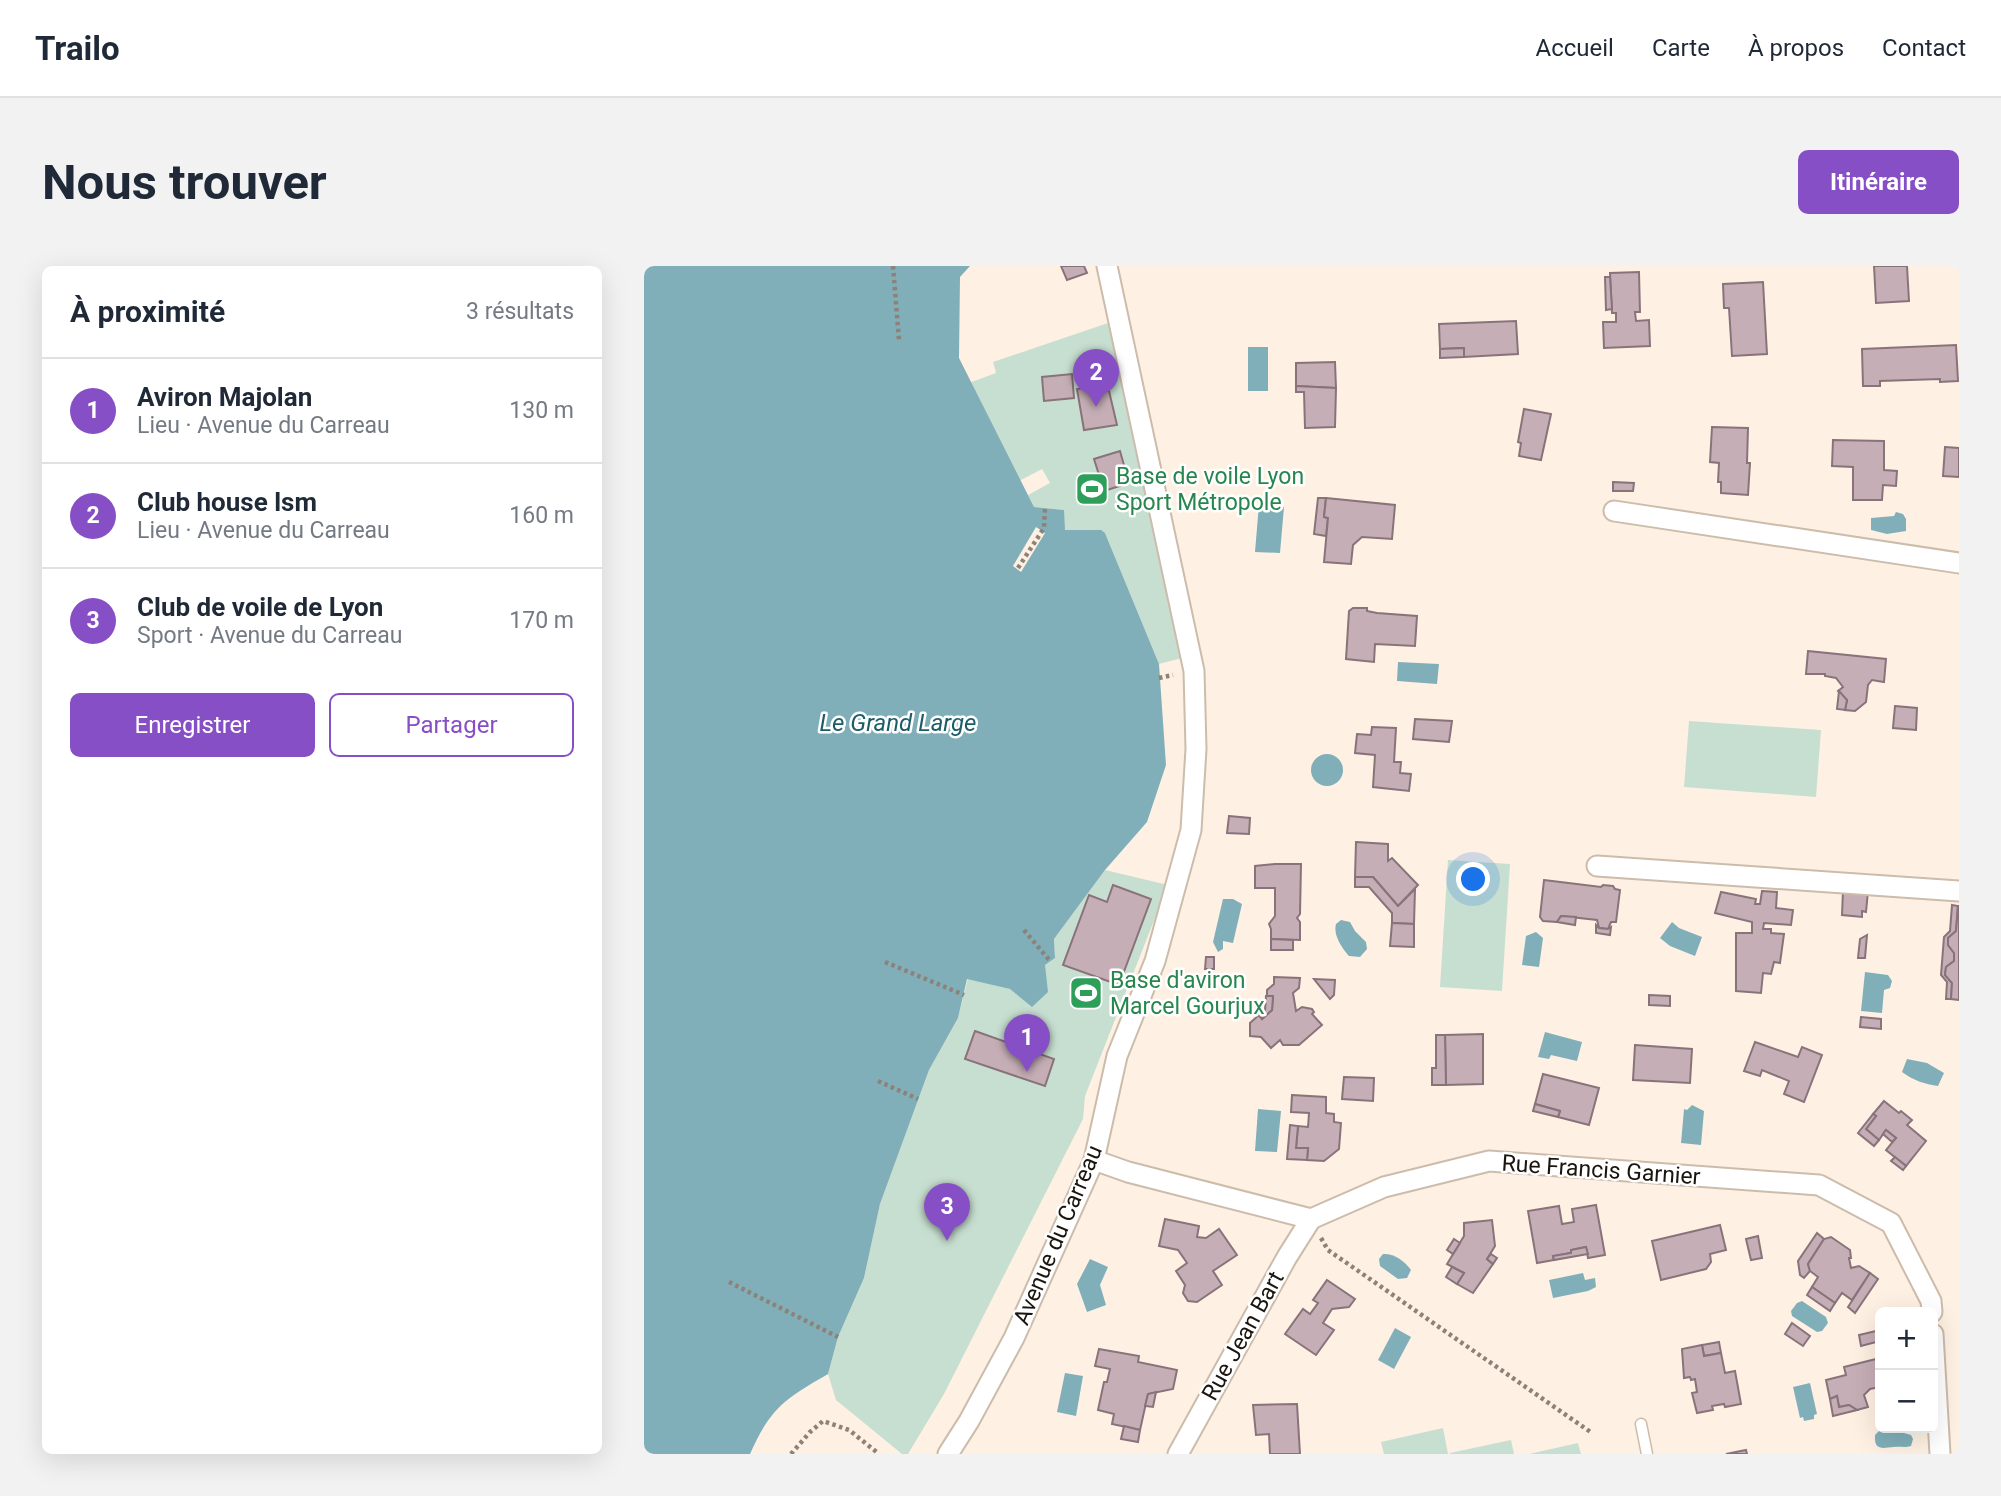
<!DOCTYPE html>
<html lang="fr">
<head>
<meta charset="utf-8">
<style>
	body { margin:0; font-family:Roboto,sans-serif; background:#f2f2f3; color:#1f2937 }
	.controls { position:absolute; right:21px; bottom:21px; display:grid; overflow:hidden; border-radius:10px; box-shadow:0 7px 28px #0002 }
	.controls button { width:63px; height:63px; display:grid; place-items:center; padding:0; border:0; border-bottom:2px solid #e0e1e3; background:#fff; color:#1f2937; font:35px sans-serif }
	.you { position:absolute; left:830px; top:614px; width:24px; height:24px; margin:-18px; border:5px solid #fff; border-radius:50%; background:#1a73e8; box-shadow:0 0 0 10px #1a73e833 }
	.badge { display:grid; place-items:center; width:46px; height:46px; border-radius:50%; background:#874fc6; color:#fff; font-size:23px; font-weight:700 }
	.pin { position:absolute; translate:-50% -58px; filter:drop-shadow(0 2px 4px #0008) }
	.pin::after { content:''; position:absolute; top:37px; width:24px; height:21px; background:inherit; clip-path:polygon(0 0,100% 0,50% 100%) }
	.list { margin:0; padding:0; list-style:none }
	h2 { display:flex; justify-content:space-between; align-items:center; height:91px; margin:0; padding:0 28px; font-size:30px }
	h2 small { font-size:23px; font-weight:400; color:#747a83 }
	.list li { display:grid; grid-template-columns:46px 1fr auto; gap:21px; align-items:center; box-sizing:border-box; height:105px; padding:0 28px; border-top:2px solid #e0e1e3 }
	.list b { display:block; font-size:26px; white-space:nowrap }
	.list p { margin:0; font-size:23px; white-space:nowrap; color:#747a83 }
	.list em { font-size:23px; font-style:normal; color:#747a83 }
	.actions { display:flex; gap:14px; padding:21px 28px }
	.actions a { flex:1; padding:16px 0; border:2px solid #874fc6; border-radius:10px; text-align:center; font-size:24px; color:#874fc6 }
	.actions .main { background:#874fc6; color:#fff }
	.map { position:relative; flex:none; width:1315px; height:1188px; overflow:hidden; border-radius:10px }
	header { display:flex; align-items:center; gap:42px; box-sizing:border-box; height:98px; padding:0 35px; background:#fff; border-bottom:2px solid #e0e1e3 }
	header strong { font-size:33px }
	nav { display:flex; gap:38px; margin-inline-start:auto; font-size:24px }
	.intro { display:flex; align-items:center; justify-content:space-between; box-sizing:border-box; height:168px; padding:0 42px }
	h1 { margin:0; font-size:49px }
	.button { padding:18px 32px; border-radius:10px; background:#874fc6; color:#fff; font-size:24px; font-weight:700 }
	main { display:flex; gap:42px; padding:0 42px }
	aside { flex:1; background:#fff; border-radius:10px; box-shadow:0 7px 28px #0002 }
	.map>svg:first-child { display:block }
</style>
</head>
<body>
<header>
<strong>Trailo</strong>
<nav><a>Accueil</a><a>Carte</a><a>À propos</a><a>Contact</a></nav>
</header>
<div class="intro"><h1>Nous trouver</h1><a class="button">Itinéraire</a></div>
<main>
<aside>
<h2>À proximité<small>3 résultats</small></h2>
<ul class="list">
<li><span class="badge">1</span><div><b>Aviron Majolan</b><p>Lieu · Avenue du Carreau</p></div><em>130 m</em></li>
<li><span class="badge">2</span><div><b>Club house lsm</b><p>Lieu · Avenue du Carreau</p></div><em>160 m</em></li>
<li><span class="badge">3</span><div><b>Club de voile de Lyon</b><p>Sport · Avenue du Carreau</p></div><em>170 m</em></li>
</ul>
<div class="actions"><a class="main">Enregistrer</a><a>Partager</a></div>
</aside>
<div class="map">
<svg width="1315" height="1188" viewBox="0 0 1315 1188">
	<rect width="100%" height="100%" fill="#fef1e3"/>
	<g fill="#c7dfd0">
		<polygon points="464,57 538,392 515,398 461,267 420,264 420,244 390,241 384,229 406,217 398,203 375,215 322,118 352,107 349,96"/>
		<polygon points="1045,455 1177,464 1172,531 1040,521"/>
		<polygon points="804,594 866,598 858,725 796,721"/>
		<polygon points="461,604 524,619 441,830 439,853 300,1128 264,1188 258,1188 192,1134 184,1108 194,1071 220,1012 236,938 285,804 314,752 324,712 366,723 411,692 410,673"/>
		<polygon points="799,1162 804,1188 740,1188 737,1176"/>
		<polygon points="867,1174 870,1188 806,1188 806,1187"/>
		<polygon points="934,1177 937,1188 885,1188"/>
	</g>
	<g fill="#80afb9">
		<path d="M0 0H326L316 11 315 92 390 241 420 244 421 264H457L461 267 515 398 522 499 503 556 461 604 410 673 411 692 401 699 404 726 388 741 366 723 323 713 314 752 285 804 236 938 220 1012 194 1071 184 1108C141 1133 127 1141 106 1188H0Z"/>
		<rect x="604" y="81" width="20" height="44"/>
		<polygon points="615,238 640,241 636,287 611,286"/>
		<polygon points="1252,246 1259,248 1262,253 1262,265 1243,268 1227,264 1227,252 1250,250"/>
		<polygon points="754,396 795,398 793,418 753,415"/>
		<circle cx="683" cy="504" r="16"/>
		<polygon points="579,633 589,633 598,638 589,677 579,675 579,683 574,686 569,676"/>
		<path d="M697 654 706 656 711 665 722 676 723 683 716 691 705 690C698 682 689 669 692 658Z"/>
		<polygon points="1028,656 1035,662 1058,671 1051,690 1026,680 1016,672"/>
		<polygon points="892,666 899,672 895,701 878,699 882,670"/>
		<polygon points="1221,706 1244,709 1248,715 1246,722 1240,724 1238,747 1217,745"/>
		<polygon points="901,766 938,776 933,795 907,789 905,793 894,791"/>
		<path d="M1263 793 1283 797 1300 807 1294 820C1281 818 1270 815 1258 806Z"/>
		<polygon points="1048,839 1060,845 1057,879 1037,877 1040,843 1043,844"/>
		<polygon points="614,843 637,845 633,886 611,885"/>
		<path d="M739 988C749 987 761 995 767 1004L763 1012 754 1013 736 1000 735 993Z"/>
		<polygon points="446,993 464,1001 456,1019 462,1039 443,1046 433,1018"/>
		<polygon points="939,1007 941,1014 951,1012 952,1021 944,1025 909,1032 905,1014"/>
		<polygon points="1158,1035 1182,1051 1184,1057 1178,1065 1173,1066 1148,1050 1147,1045 1153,1037"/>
		<polygon points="751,1062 767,1071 750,1103 734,1094"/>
		<polygon points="421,1107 439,1110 432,1150 413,1146"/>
		<polygon points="1166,1117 1173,1148 1170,1149 1170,1153 1160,1155 1159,1151 1156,1152 1149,1121"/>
		<path d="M1249 1162H1259L1260 1167 1267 1169 1269 1173 1267 1180C1260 1182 1257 1180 1250 1181 1238 1182 1230 1185 1231 1169L1235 1165H1248Z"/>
	</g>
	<polygon fill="#fef1e3" points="392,261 401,267 377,306 369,300"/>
	<g fill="#c6aeb6" stroke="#89737b" stroke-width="2">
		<polygon points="417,0 440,0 443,7 423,14"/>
		<polygon points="1230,0 1263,0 1265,35 1232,37"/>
		<polygon points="995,6 996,46 991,46 992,55 1005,54 1006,80 960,82 959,56 972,56 972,47 968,47 966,7"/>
		<polygon points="961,11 966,11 968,43 962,44"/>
		<polygon points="1119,16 1123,88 1088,90 1085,42 1080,42 1079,18"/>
		<polygon points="872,55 874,88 820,91 820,82 796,83 795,58"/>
		<polygon points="1312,79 1314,115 1296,116 1296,113 1236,115 1236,120 1219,120 1218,83"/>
		<polygon points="820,82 820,91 796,92 796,83"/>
		<polygon points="457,91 473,159 440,164 433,123 452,120 447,92"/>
		<polygon points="691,96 692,122 652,120 652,97"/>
		<polygon points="428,108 430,132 400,135 398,111"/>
		<polygon points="652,120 692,122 691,161 661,162 660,126 652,126"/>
		<polygon points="880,143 907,148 897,194 875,190 877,177 874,176"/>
		<polygon points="1068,161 1104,162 1103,197 1106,197 1104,229 1077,227 1077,216 1074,216 1075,197 1066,196"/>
		<polygon points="1189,174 1240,175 1240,204 1253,205 1252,220 1239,219 1238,234 1209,234 1209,201 1188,200"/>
		<polygon points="1301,181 1315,182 1315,211 1299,210"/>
		<polygon points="476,185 485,217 460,225 450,193"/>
		<polygon points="969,216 990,217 989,225 969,225"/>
		<polygon points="674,232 682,232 680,251 684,252 682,270 670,268"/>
		<polygon points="682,232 751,239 748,273 718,271 709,279 707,298 680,296 684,252 680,251"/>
		<polygon points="709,342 723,342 723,345 733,347 773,350 771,380 731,378 730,396 702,393 705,345"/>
		<polygon points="1164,385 1242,393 1240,416 1228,414 1224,419 1222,436 1211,445 1201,444 1203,434 1194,425 1199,421 1192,412 1181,410 1181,408 1162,408"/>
		<polygon points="1195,425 1203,434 1201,444 1193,443"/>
		<polygon points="1251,440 1273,442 1272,464 1249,462"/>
		<polygon points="771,453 808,455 805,476 769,473"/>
		<polygon points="728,461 752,462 750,496 757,496 756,507 767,508 765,525 729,521 731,489 711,487 713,468 727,469"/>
		<polygon points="585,550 606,552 605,568 583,567"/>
		<polygon points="712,576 744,578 744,595 748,592 774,619 754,640 729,611 711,611"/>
		<polygon points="631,598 657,598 656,648 653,652 656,656 656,674 627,673 627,663 625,658 631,650 631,622 611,622 611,600"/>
		<polygon points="711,611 729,611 754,640 771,623 770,658 748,657 748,647 725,621 711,621"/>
		<polygon points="900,614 957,621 959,619 969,620 971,623 976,624 972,656 967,656 964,663 955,662 953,654 917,650 913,656 899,655 896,651"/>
		<polygon points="469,619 507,633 475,719 419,699 445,629 463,636"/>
		<polygon points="1199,624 1224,625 1222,646 1218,645 1218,651 1198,649"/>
		<polygon points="1118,625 1133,626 1132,642 1149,644 1147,659 1120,657 1119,663 1127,663 1127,667 1140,668 1136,697 1130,696 1127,708 1119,707 1117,727 1092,725 1092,667 1108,667 1108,656 1071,647 1077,626 1112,633 1111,638 1116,638"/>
		<polygon points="1308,639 1314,640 1312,665 1304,672 1304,679 1310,687 1310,695 1302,701 1301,709 1308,717 1307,733 1302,733 1303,716 1297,709 1300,671 1306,665"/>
		<polygon points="1314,640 1315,640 1315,734 1307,733 1308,717 1301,709 1302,701 1310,695 1310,687 1304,679 1304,672 1312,665"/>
		<polygon points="917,650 932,651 931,659 913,656"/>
		<polygon points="748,657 770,658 770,681 746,680"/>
		<polygon points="952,659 955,662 964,663 967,661 966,669 952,667"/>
		<polygon points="1223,669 1221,692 1214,692 1216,673"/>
		<polygon points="627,673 649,674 649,684 627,684"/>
		<polygon points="562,691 570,691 570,703 561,703"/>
		<polygon points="630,711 656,712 655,722 649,727 652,745 658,741 668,743 670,746 668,748 678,759 655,779 639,779 636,774 627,782 617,771 606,770 606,757 615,749 618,753 628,744 629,730 623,730 623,724 630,718"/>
		<polygon points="670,713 691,714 690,729 686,733"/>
		<polygon points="1005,729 1026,730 1026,740 1005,739"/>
		<polygon points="622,730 629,730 628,744 618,753 615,749 621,744"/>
		<polygon points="1217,751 1237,753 1237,763 1216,761"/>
		<polygon points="331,765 410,793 401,820 321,793"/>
		<polygon points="839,768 839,818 802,819 801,769"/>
		<polygon points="792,769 801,769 802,819 788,819 788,802 792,802"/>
		<polygon points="1111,776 1154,791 1158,781 1178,789 1160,836 1140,828 1145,815 1118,804 1116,810 1100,805"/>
		<polygon points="991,779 1048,783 1046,817 989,814"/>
		<polygon points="899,808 955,822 945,859 914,851 916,845 891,838"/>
		<polygon points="700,811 730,812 729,835 698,833"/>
		<polygon points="648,829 682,831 682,847 690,848 690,856 697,857 695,883 680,895 663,894 664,882 652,882 654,860 664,861 665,847 647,846"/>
		<polygon points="1240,835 1255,847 1257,845 1268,854 1263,859 1282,875 1262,900 1242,884 1252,872 1242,864 1235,874 1222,863 1232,850 1229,848"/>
		<polygon points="891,838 916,845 914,851 889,845"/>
		<polygon points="1229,848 1232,850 1222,863 1235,874 1230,880 1214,867"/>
		<polygon points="646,859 654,860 652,882 664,882 663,894 643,893"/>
		<polygon points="1242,864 1252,872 1248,876 1239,868"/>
		<polygon points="1251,891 1262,900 1259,904 1247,895"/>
		<polygon points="952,939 961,989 944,992 942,981 927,984 927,987 909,990 910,994 893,997 884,945 915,940 918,958 930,956 928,943"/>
		<polygon points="521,953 555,960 553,971 562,972 575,963 593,989 569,1005 578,1019 553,1036 544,1035 539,1027 541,1019 532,1005 543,997 534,984 515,980"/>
		<polygon points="848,954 851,980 843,993 849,998 829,1027 813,1018 820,1007 803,998 820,970 820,957"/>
		<polygon points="1076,959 1082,984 1066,988 1067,996 1062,1003 1017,1014 1008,975"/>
		<polygon points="1173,967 1180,973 1164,998 1166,1005 1160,1012 1156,1009 1154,995"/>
		<polygon points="1114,970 1118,992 1107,994 1102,973"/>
		<polygon points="1187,971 1206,984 1207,992 1205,992 1207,1002 1215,1000 1226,1007 1208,1034 1198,1027 1191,1037 1168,1021 1174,1011 1166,1005 1164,998 1180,973"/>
		<polygon points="810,973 816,977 809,988 803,984"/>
		<polygon points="942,981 944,988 910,994 909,990 927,987 927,984"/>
		<polygon points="847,988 853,992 849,998 843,993"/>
		<polygon points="808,1001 820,1007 813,1018 802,1011"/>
		<polygon points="1226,1007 1234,1013 1211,1047 1204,1041"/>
		<polygon points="683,1014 711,1033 705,1041 688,1043 679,1057 690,1064 672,1089 641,1068 659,1043 666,1048 674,1037 669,1034"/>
		<polygon points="1168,1021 1191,1037 1186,1045 1163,1029"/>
		<polygon points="1148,1057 1166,1070 1159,1080 1141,1068"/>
		<polygon points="1236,1064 1236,1075 1217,1080 1215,1069"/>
		<polygon points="1075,1076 1077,1087 1060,1090 1058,1079"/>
		<polygon points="1058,1079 1060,1090 1077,1087 1081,1107 1091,1105 1097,1138 1081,1141 1080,1138 1068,1140 1069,1144 1053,1147 1048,1127 1053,1126 1051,1113 1047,1114 1046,1111 1040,1112 1038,1083"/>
		<polygon points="455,1083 495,1090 494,1096 533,1104 529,1123 504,1128 496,1164 468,1158 470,1148 454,1144 460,1116 463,1116 466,1103 451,1100"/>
		<polygon points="1232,1093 1236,1107 1236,1121 1226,1123 1220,1129 1224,1141 1213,1144 1205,1139 1195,1141 1193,1130 1186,1133 1182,1114 1202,1109 1200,1101"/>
		<polygon points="512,1126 509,1141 501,1140 504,1128"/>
		<polygon points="1193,1130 1195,1141 1205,1139 1213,1144 1189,1150 1186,1133"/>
		<polygon points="653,1138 656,1188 626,1188 625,1168 612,1169 609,1139"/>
		<polygon points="480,1160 496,1164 494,1176 477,1173"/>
		<polygon points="1102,1184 1103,1188 1082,1188"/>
	</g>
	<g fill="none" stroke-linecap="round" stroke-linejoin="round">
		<defs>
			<polyline id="lane" points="997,1158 1003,1188"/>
			<g id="street">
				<polyline points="970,245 1315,297"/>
				<polyline points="953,600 1315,625"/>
				<polyline points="450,894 484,906 667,953 740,921 845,895 1175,919 1247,957 1287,1035 1288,1046"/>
				<polyline points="1289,1068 1296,1188"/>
				<polyline points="304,1188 325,1155 370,1072 450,894 473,790 511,695 547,564 552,483 550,405 463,0"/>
				<polyline points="534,1188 643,991 667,953"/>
			</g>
		</defs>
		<use href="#lane" stroke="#ccbcab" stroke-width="13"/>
		<use href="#street" stroke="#ccbcab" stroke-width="23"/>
		<g stroke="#8c8278" stroke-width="4.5" stroke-dasharray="3.5 3.5" stroke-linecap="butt">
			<polyline points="249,0 255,74"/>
			<polyline points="374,302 400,262 401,242"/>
			<polyline points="515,412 529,409"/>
			<polyline points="380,664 406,695"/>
			<polyline points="241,696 320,729"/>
			<polyline points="234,815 274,833"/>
			<polyline points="677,972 684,984 948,1167"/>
			<polyline points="85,1016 194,1071"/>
			<polyline points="147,1188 166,1166 179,1155 205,1164 235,1188"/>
		</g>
		<use href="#lane" stroke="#fff" stroke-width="10"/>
		<use href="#street" stroke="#fff" stroke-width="19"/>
	</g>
	<defs>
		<symbol id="stadium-square" viewBox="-11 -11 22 22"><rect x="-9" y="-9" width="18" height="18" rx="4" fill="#2e9e5b" stroke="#fff"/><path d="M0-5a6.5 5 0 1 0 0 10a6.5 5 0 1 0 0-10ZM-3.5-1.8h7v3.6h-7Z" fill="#fff"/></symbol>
	</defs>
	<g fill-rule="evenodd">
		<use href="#stadium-square" x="429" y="204" width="38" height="38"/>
		<use href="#stadium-square" x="423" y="708" width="38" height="38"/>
	</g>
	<g text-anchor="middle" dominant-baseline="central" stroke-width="5" stroke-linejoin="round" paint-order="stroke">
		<g font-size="23" fill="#27864d" stroke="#fff" text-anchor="start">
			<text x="472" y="210">Base de voile Lyon<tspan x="472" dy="26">Sport Métropole</tspan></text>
			<text x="466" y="714">Base d'aviron<tspan x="466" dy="26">Marcel Gourjux</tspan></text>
		</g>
		<g font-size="23" fill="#1b150f" stroke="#fff">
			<text transform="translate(957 904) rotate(4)">Rue Francis Garnier</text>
			<text transform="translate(414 969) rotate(-67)">Avenue du Carreau</text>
			<text transform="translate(599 1070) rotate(-61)">Rue Jean Bart</text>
		</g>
		<g font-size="24" font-style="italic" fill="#1c5d68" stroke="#fff">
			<text x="254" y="457">Le Grand Large</text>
		</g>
	</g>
</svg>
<div class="controls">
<button>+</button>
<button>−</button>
</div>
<div class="you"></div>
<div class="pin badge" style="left:383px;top:806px">1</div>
<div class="pin badge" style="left:452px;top:141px">2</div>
<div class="pin badge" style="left:303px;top:975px">3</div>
</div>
</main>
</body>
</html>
